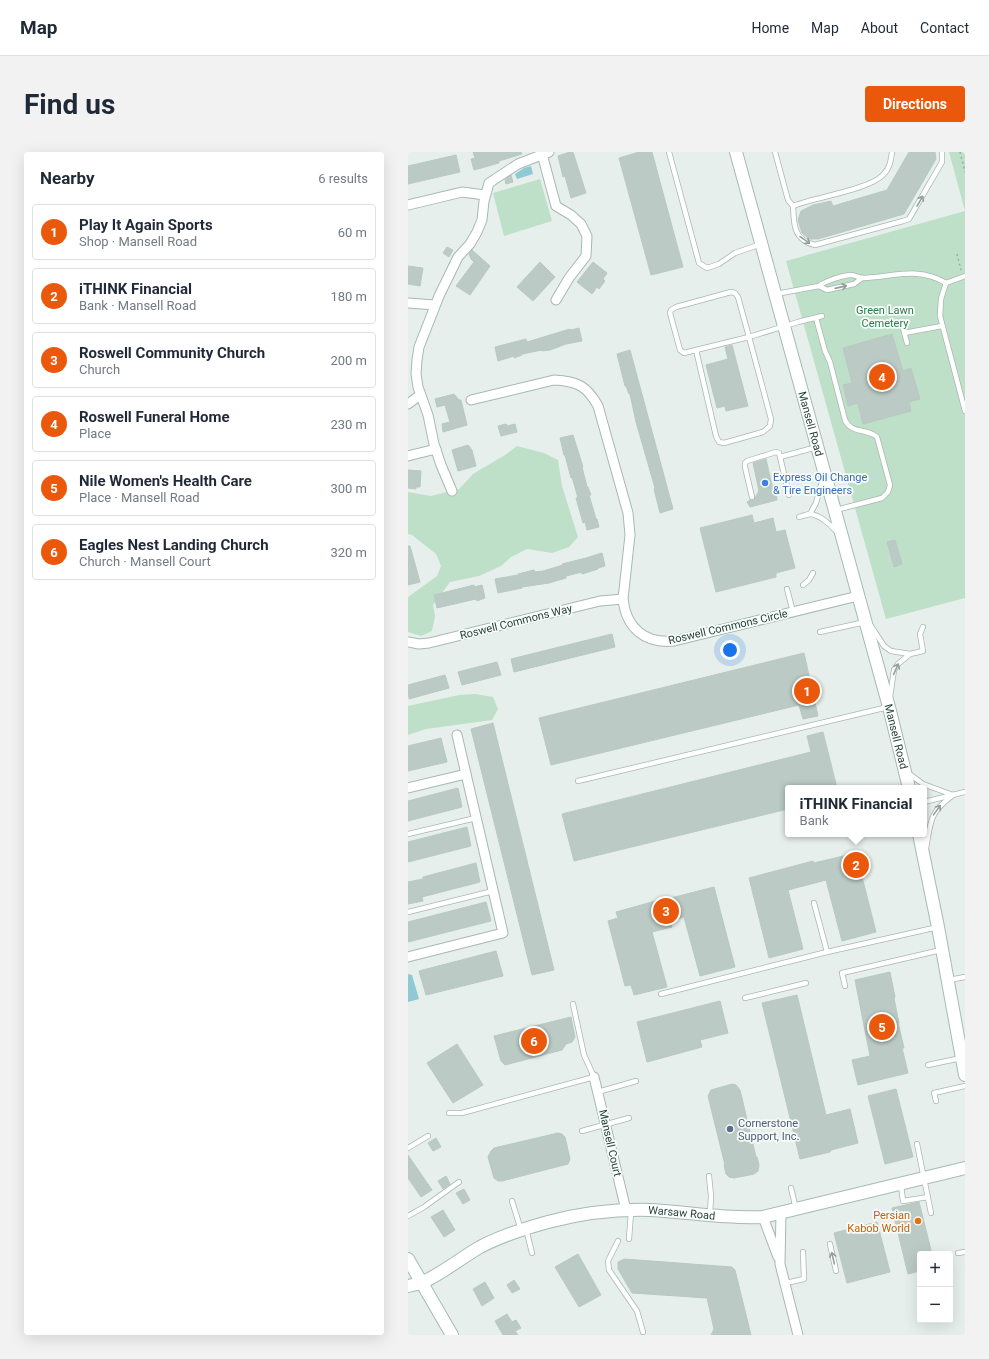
<!DOCTYPE html>
<html lang="en">
<head>
<meta charset="utf-8">
<style>
	body { margin:0; font-family:Roboto,sans-serif; background:#f2f2f3; color:#1f2937 }
	.controls { position:absolute; right:12px; bottom:12px; display:grid; overflow:hidden; border-radius:4px; box-shadow:0 4px 16px #0002 }
	.controls button { width:36px; height:36px; display:grid; place-items:center; padding:0; border:0; border-bottom:1px solid #e0e1e3; background:#fff; color:#1f2937; font:20px sans-serif }
	.you { position:absolute; left:322px; top:498px; width:14px; height:14px; margin:-10px; border:3px solid #fff; border-radius:50%; background:#1a73e8; box-shadow:0 0 0 6px #1a73e833 }
	.badge { display:grid; place-items:center; width:26px; height:26px; border-radius:50%; background:#ea580c; color:#fff; font-size:13px; font-weight:700 }
	.pin { position:absolute; translate:-50% -50%; border:2px solid #fff; box-shadow:0 1px 4px #0006 }
	.popup { position:absolute; left:377px; top:633px; width:142px; height:52px; box-sizing:border-box; display:grid; place-content:center; border-radius:4px; background:#fff; filter:drop-shadow(0 1px 3px #0005); font-size:13px; white-space:nowrap; color:#747a83 }
	.popup b { font-size:15px; color:#1f2937 }
	.popup::after { content:''; position:absolute; left:50%; top:100%; margin-left:-8px; border:8px solid transparent; border-top-color:#fff }
	.list { margin:0; padding:0; list-style:none }
	h2 { display:flex; justify-content:space-between; align-items:center; height:52px; margin:0; padding:0 16px; font-size:17px }
	h2 small { font-size:13px; font-weight:400; color:#747a83 }
	.list li { display:grid; grid-template-columns:26px 1fr auto; gap:12px; align-items:center; box-sizing:border-box; height:56px; margin:0 8px 8px; padding:0 8px; border:1px solid #e0e1e3; border-radius:4px }
	.list b { display:block; font-size:15px; white-space:nowrap }
	.list p { margin:0; font-size:13px; white-space:nowrap; color:#747a83 }
	.list em { font-size:13px; font-style:normal; color:#747a83 }
	.map { position:relative; flex:none; width:557px; height:1183px; overflow:hidden; border-radius:4px }
	header { display:flex; align-items:center; gap:24px; box-sizing:border-box; height:56px; padding:0 20px; background:#fff; border-bottom:1px solid #e0e1e3 }
	header strong { font-size:19px }
	nav { display:flex; gap:22px; margin-inline-start:auto; font-size:14px }
	.intro { display:flex; align-items:center; justify-content:space-between; box-sizing:border-box; height:96px; padding:0 24px }
	h1 { margin:0; font-size:28px }
	.button { padding:10px 18px; border-radius:4px; background:#ea580c; color:#fff; font-size:14px; font-weight:700 }
	main { display:flex; gap:24px; padding:0 24px }
	aside { flex:1; background:#fff; border-radius:4px; box-shadow:0 4px 16px #0002 }
	.map>svg:first-child { display:block }
</style>
</head>
<body>
<header>
<strong>Map</strong>
<nav><a>Home</a><a>Map</a><a>About</a><a>Contact</a></nav>
</header>
<div class="intro"><h1>Find us</h1><a class="button">Directions</a></div>
<main>
<aside>
<h2>Nearby<small>6 results</small></h2>
<ul class="list">
<li><span class="badge">1</span><div><b>Play It Again Sports</b><p>Shop · Mansell Road</p></div><em>60 m</em></li>
<li><span class="badge">2</span><div><b>iTHINK Financial</b><p>Bank · Mansell Road</p></div><em>180 m</em></li>
<li><span class="badge">3</span><div><b>Roswell Community Church</b><p>Church</p></div><em>200 m</em></li>
<li><span class="badge">4</span><div><b>Roswell Funeral Home</b><p>Place</p></div><em>230 m</em></li>
<li><span class="badge">5</span><div><b>Nile Women's Health Care</b><p>Place · Mansell Road</p></div><em>300 m</em></li>
<li><span class="badge">6</span><div><b>Eagles Nest Landing Church</b><p>Church · Mansell Court</p></div><em>320 m</em></li>
</ul>
</aside>
<div class="map">
<svg width="557" height="1183" viewBox="0 0 557 1183">
	<rect width="100%" height="100%" fill="#e6efeb"/>
	<g fill="#bfe0c8">
		<polygon points="541,0 557,0 557,446 478,467 378,109 557,59"/>
		<polygon points="132,27 144,69 96,84 85,41"/>
		<polygon points="109,294 136,301 150,308 154,334 170,385 161,395 144,401 119,397 103,405 93,414 71,424 42,430 25,453 27,464 24,479 13,484 0,480 0,445 29,424 33,414 28,402 4,383 0,382 0,340 23,344 51,337 65,322 97,303"/>
		<polygon points="67,542 85,545 90,557 84,568 18,577 0,583 0,554 51,543"/>
	</g>
	<g fill="#8ec9d4">
		<polygon points="123,14 125,22 109,27 107,22 116,16"/>
		<polygon points="0,822 4,823 11,847 0,850"/>
	</g>
	<g fill="#bbcac4" stroke="#b8c9c2">
		<polygon points="65,0 113,0 114,2 91,9 91,11 66,18 63,7 67,6"/>
		<polygon points="162,0 165,0 178,41 163,46 157,24 155,25 150,4"/>
		<polygon points="231,0 244,0 275,115 243,123 211,6"/>
		<polygon points="501,0 527,0 528,7 496,62 410,87 401,87 394,81 390,68 393,59 405,53 423,49 425,54 479,38"/>
		<polygon points="48,3 52,20 0,32 0,14"/>
		<polygon points="103,23 105,30 98,32 97,28"/>
		<polygon points="39,95 45,98 41,105 35,101"/>
		<polygon points="64,98 82,114 62,143 48,134 66,110 63,107 61,102"/>
		<polygon points="132,110 147,125 125,149 109,135"/>
		<polygon points="185,110 199,121 195,127 197,129 191,137 189,135 184,142 169,130"/>
		<polygon points="0,114 15,116 12,134 0,132"/>
		<polygon points="171,176 174,189 158,192 142,198 134,199 134,198 114,202 114,203 106,206 106,204 90,209 87,195 118,187 119,190 162,177 163,178"/>
		<polygon points="484,182 495,219 503,216 512,247 501,250 503,259 455,272 450,251 440,254 435,233 444,231 435,196"/>
		<polygon points="324,193 340,254 318,259 317,254 309,256 298,213 320,207 317,195"/>
		<polygon points="222,198 265,357 252,361 246,337 247,336 228,270 222,242 221,242 218,234 217,234 209,202"/>
		<polygon points="46,242 51,248 53,248 59,273 35,280 34,272 42,270 37,253 29,255 27,247"/>
		<polygon points="98,272 99,274 107,272 109,280 93,284 90,274"/>
		<polygon points="165,283 175,315 174,315 179,335 180,335 183,343 181,343 188,367 189,367 191,375 179,378 177,370 175,371 168,346 170,346 164,325 163,326 157,303 156,303 152,286"/>
		<polygon points="60,293 64,298 68,314 50,319 44,298"/>
		<polygon points="358,307 366,342 368,341 369,348 342,355 339,350 342,348 346,348 348,344 351,339 345,311"/>
		<polygon points="0,318 13,319 12,335 8,335 8,337 0,336"/>
		<polygon points="344,363 346,371 365,366 368,380 377,378 387,416 368,421 368,425 308,440 292,376"/>
		<polygon points="487,388 494,412 486,415 479,390"/>
		<polygon points="0,394 2,394 12,430 0,433"/>
		<polygon points="194,401 197,414 190,416 190,417 174,422 174,420 158,424 158,426 141,431 114,435 114,436 90,441 87,427 110,423 110,422 126,418 127,420 135,419 155,413 154,412 178,406"/>
		<polygon points="66,433 66,435 74,433 77,446 69,449 68,447 29,456 26,443"/>
		<polygon points="204,482 207,495 106,520 103,507"/>
		<polygon points="396,501 410,564 395,567 391,553 143,613 131,566"/>
		<polygon points="89,510 93,523 54,533 50,520"/>
		<polygon points="37,523 41,536 1,547 0,533"/>
		<polygon points="85,571 146,818 124,823 63,577"/>
		<polygon points="415,580 429,636 380,636 380,657 166,709 154,662 403,600 399,584"/>
		<polygon points="33,586 39,610 0,619 0,594"/>
		<polygon points="50,636 54,655 0,669 0,649"/>
		<polygon points="59,675 63,694 0,710 0,690"/>
		<polygon points="448,701 468,780 434,789 418,728 380,738 395,797 361,806 341,726 405,709 406,711"/>
		<polygon points="68,711 72,730 14,745 15,749 0,752 0,730 15,727 15,725"/>
		<polygon points="306,735 327,815 292,824 276,765 262,769 264,775 244,780 259,835 226,843 223,833 217,834 200,769 210,766 208,760 262,745 263,746"/>
		<polygon points="78,750 83,769 0,790 0,770"/>
		<polygon points="88,799 95,824 18,843 11,819"/>
		<polygon points="482,820 487,845 486,846 491,871 490,871 496,896 494,896 500,921 450,933 444,908 462,904 447,828"/>
		<polygon points="389,843 418,963 442,957 450,991 423,998 422,1000 392,1007 354,851"/>
		<polygon points="312,849 320,881 292,888 294,895 239,910 229,870"/>
		<polygon points="163,865 167,885 164,890 158,892 154,898 97,913 93,909 86,884"/>
		<polygon points="49,892 75,933 45,951 19,911"/>
		<polygon points="324,932 328,933 332,938 348,1005 349,1005 351,1013 350,1019 346,1022 326,1026 321,1025 318,1022 316,1013 317,1013 300,944 303,938"/>
		<polygon points="488,937 505,1005 477,1012 460,944"/>
		<polygon points="150,981 154,982 157,985 162,1007 160,1012 94,1029 90,1029 86,1026 80,1005 83,999 86,996"/>
		<polygon points="28,986 33,995 25,999 20,991"/>
		<polygon points="0,1003 24,1038 13,1045 0,1026"/>
		<polygon points="38,1024 42,1032 35,1037 30,1029"/>
		<polygon points="56,1037 62,1048 55,1052 48,1041"/>
		<polygon points="511,1050 524,1102 512,1102 512,1119 500,1122 484,1056"/>
		<polygon points="35,1058 47,1078 36,1085 23,1065"/>
		<polygon points="469,1070 482,1120 439,1131 426,1081"/>
		<polygon points="170,1102 193,1143 171,1155 147,1115"/>
		<polygon points="216,1107 324,1115 327,1118 343,1183 303,1183 306,1177 299,1146 224,1141 210,1117 210,1110"/>
		<polygon points="106,1128 112,1137 104,1141 99,1133"/>
		<polygon points="77,1130 86,1146 74,1154 65,1137"/>
		<polygon points="99,1162 104,1170 108,1168 113,1176 107,1179 110,1183 95,1183 87,1169"/>
	</g>
	<g fill="none" stroke-linecap="round" stroke-linejoin="round">
		<defs>
			<g id="lane">
				<polyline points="261,0 291,111 299,116 311,112 327,101 353,92"/>
				<path d="M367 0 380 48 385 54C408 45 460 38 475 23 482 16 483 8 484 0"/>
				<path d="M385 54C386 72 385 88 407 93L495 69 501 67 505 60 534 10V0"/>
				<polyline points="538,131 533,147 532,164 557,259"/>
				<polyline points="411,134 419,138 446,132 454,126"/>
				<path d="M368 142 411 134C417 129 436 123 443 123 447 123 451 126 455 126 485 125 510 114 538 131L557 124"/>
				<path d="M408 166 417 199 422 210 437 268C443 282 459 276 469 285L482 333 480 340 474 346 428 358"/>
				<polyline points="494,172 499,191"/>
				<polyline points="496,181 534,174"/>
				<polyline points="288,198 276,201 272,198 262,161 263,158 268,155 323,140 327,141 330,145 341,185 288,198 308,284 311,290 316,291 355,280 362,274 363,267 341,185 390,170 414,164"/>
				<polyline points="372,305 381,343"/>
				<polyline points="344,345 337,315 337,311 339,309 368,300 371,301 372,305 409,295"/>
				<polyline points="402,362 408,351 415,326"/>
				<path d="M391 365C394 364 398 363 401 362 411 362 423 373 429 380"/>
				<polyline points="395,433 401,428 405,421"/>
				<polyline points="379,437 385,460"/>
				<polyline points="463,474 476,494 483,499 502,502 490,512 486,518 482,545"/>
				<polyline points="412,480 457,470"/>
				<polyline points="502,502 515,499 512,482 515,475"/>
				<polyline points="500,621 515,632 545,643"/>
				<polyline points="170,629 480,555"/>
				<polyline points="516,650 557,640"/>
				<polyline points="0,682 68,666"/>
				<path d="M518 696C523 669 521 661 545 643"/>
				<polyline points="406,751 419,800"/>
				<polyline points="0,760 85,739"/>
				<polyline points="541,828 557,825"/>
				<polyline points="437,834 434,821 533,798"/>
				<polyline points="253,842 419,800 530,775"/>
				<polyline points="337,846 398,831"/>
				<polyline points="520,913 553,906"/>
				<polyline points="190,940 228,929"/>
				<polyline points="528,949 526,941 557,934"/>
				<polyline points="41,961 54,961 186,925 176,903 165,852"/>
				<polyline points="174,979 221,966"/>
				<polyline points="509,992 523,1061"/>
				<polyline points="0,996 20,984"/>
				<polyline points="301,1024 303,1044 302,1062"/>
				<polyline points="493,1033 495,1049 520,1045"/>
				<polyline points="383,1036 388,1057"/>
				<polyline points="104,1049 113,1078"/>
				<polyline points="0,1064 16,1055 51,1030"/>
				<polyline points="118,1077 124,1101"/>
				<polyline points="221,1087 223,1060"/>
				<polyline points="210,1089 200,1109 201,1118 229,1159 235,1180"/>
				<polyline points="422,1092 428,1119"/>
				<polyline points="550,1101 557,1100"/>
				<polyline points="378,1131 396,1127 395,1100"/>
			</g>
			<g id="street">
				<polyline points="134,2 148,54 163,63 173,72 179,84 178,104 161,126 148,148"/>
				<polyline points="0,53 54,40 77,43"/>
				<polyline points="0,151 27,153"/>
				<path d="M63 248 146 228C169 229 179 234 190 254L220 361 222 383 215 447C218 476 237 492 266 489L450 444"/>
				<polyline points="0,252 12,243"/>
				<polyline points="0,304 28,297"/>
				<polyline points="44,339 33,313 26,292 20,263 10,235 8,222 9,208 11,195 31,144 50,105 62,92 69,80 74,68 76,49 81,31 110,12 141,0"/>
				<polyline points="0,490 11,492 21,491 192,449 215,447"/>
				<polyline points="49,583 58,622"/>
				<polyline points="0,636 58,622 95,781 0,805"/>
				<polyline points="186,925 218,1058"/>
				<polyline points="373,1060 372,1112 390,1183"/>
				<polyline points="355,1065 370,1105"/>
			</g>
			<g id="secondary">
				<path id="s1" d="M328 0 481 555 501 636"/>
				<polyline points="511,682 530,775 557,923"/>
				<polyline points="0,1107 44,1183"/>
				<path id="s2" d="M0 1134C5 1133 10 1132 15 1130 35 1121 53 1106 72 1095 93 1084 118 1076 140 1070 174 1061 208 1057 243 1058 280 1060 318 1067 355 1065L557 1016"/>
			</g>
		</defs>
		<use href="#lane" stroke="#a8b8b2" stroke-width="6"/>
		<use href="#street" stroke="#a8b8b2" stroke-width="11"/>
		<use href="#secondary" stroke="#a4bbb3" stroke-width="14"/>
		<g stroke="#86b3a5" stroke-width="1.5" stroke-dasharray="2 3" stroke-linecap="butt">
			<polyline points="552,0 557,20"/>
			<polyline points="549,102 553,118"/>
		</g>
		<use href="#lane" stroke="#fff" stroke-width="4.5"/>
		<use href="#street" stroke="#fff" stroke-width="9"/>
		<use href="#secondary" stroke="#fff" stroke-width="12"/>
	</g>
	<defs><path id="oneway-shaft" d="M-6 0H5M1.5-3L5.5 0L1.5 3" fill="none" stroke-width="1.6" stroke-linecap="round" stroke-linejoin="round"/></defs>
	<g stroke="#92a09c">
		<use href="#oneway-shaft" transform="translate(512 49) rotate(-60)"/>
		<use href="#oneway-shaft" transform="translate(397 88) rotate(35)"/>
		<use href="#oneway-shaft" transform="translate(433 135) rotate(-13)"/>
		<use href="#oneway-shaft" transform="translate(488 517) rotate(-66)"/>
		<use href="#oneway-shaft" transform="translate(529 658) rotate(-54)"/>
		<use href="#oneway-shaft" transform="translate(425 1106) rotate(-103)"/>
	</g>
	<circle fill="#3f7fe0" stroke="#f7fbf9" stroke-width="1.5" cx="357" cy="331" r="4"/>
	<circle fill="#5c6f8a" stroke="#f7fbf9" stroke-width="1.5" cx="322" cy="977" r="4"/>
	<circle fill="#e8710a" stroke="#f7fbf9" stroke-width="1.5" cx="510" cy="1069" r="4"/>
	<g text-anchor="middle" dominant-baseline="central" stroke-width="3.5" stroke-linejoin="round" paint-order="stroke">
		<g font-size="11" fill="#2d7a4b" stroke="#f7fbf9">
			<text x="477" y="158">Green Lawn<tspan x="477" dy="13">Cemetery</tspan></text>
		</g>
		<g font-size="11" fill="#24423a" stroke="#f7fbf9">
			<text stroke="none"><textPath href="#s1" startOffset="282">Mansell Road</textPath></text>
			<text transform="translate(108 470) rotate(-14)">Roswell Commons Way</text>
			<text transform="translate(320 475) rotate(-13)">Roswell Commons Circle</text>
			<text stroke="none"><textPath href="#s1" startOffset="606">Mansell Road</textPath></text>
			<text transform="translate(202 991) rotate(77)">Mansell Court</text>
			<text stroke="none"><textPath href="#s2" startOffset="290">Warsaw Road</textPath></text>
		</g>
		<g font-size="11" fill="#366cbe" stroke="#f7fbf9" text-anchor="start">
			<text x="365" y="325">Express Oil Change<tspan x="365" dy="13">&amp; Tire Engineers</tspan></text>
		</g>
		<g font-size="11" fill="#4e5e75" stroke="#f7fbf9" text-anchor="start">
			<text x="330" y="971">Cornerstone<tspan x="330" dy="13">Support, Inc.</tspan></text>
		</g>
		<g font-size="11" fill="#c56008" stroke="#f7fbf9" text-anchor="end">
			<text x="502" y="1063">Persian<tspan x="502" dy="13">Kabob World</tspan></text>
		</g>
	</g>
</svg>
<div class="controls">
<button>+</button>
<button>−</button>
</div>
<div class="you"></div>
<div class="pin badge" style="left:399px;top:539px">1</div>
<div class="pin badge" style="left:448px;top:713px">2</div>
<div class="popup"><b>iTHINK Financial</b>Bank</div>
<div class="pin badge" style="left:258px;top:759px">3</div>
<div class="pin badge" style="left:474px;top:225px">4</div>
<div class="pin badge" style="left:474px;top:875px">5</div>
<div class="pin badge" style="left:126px;top:889px">6</div>
</div>
</main>
</body>
</html>
